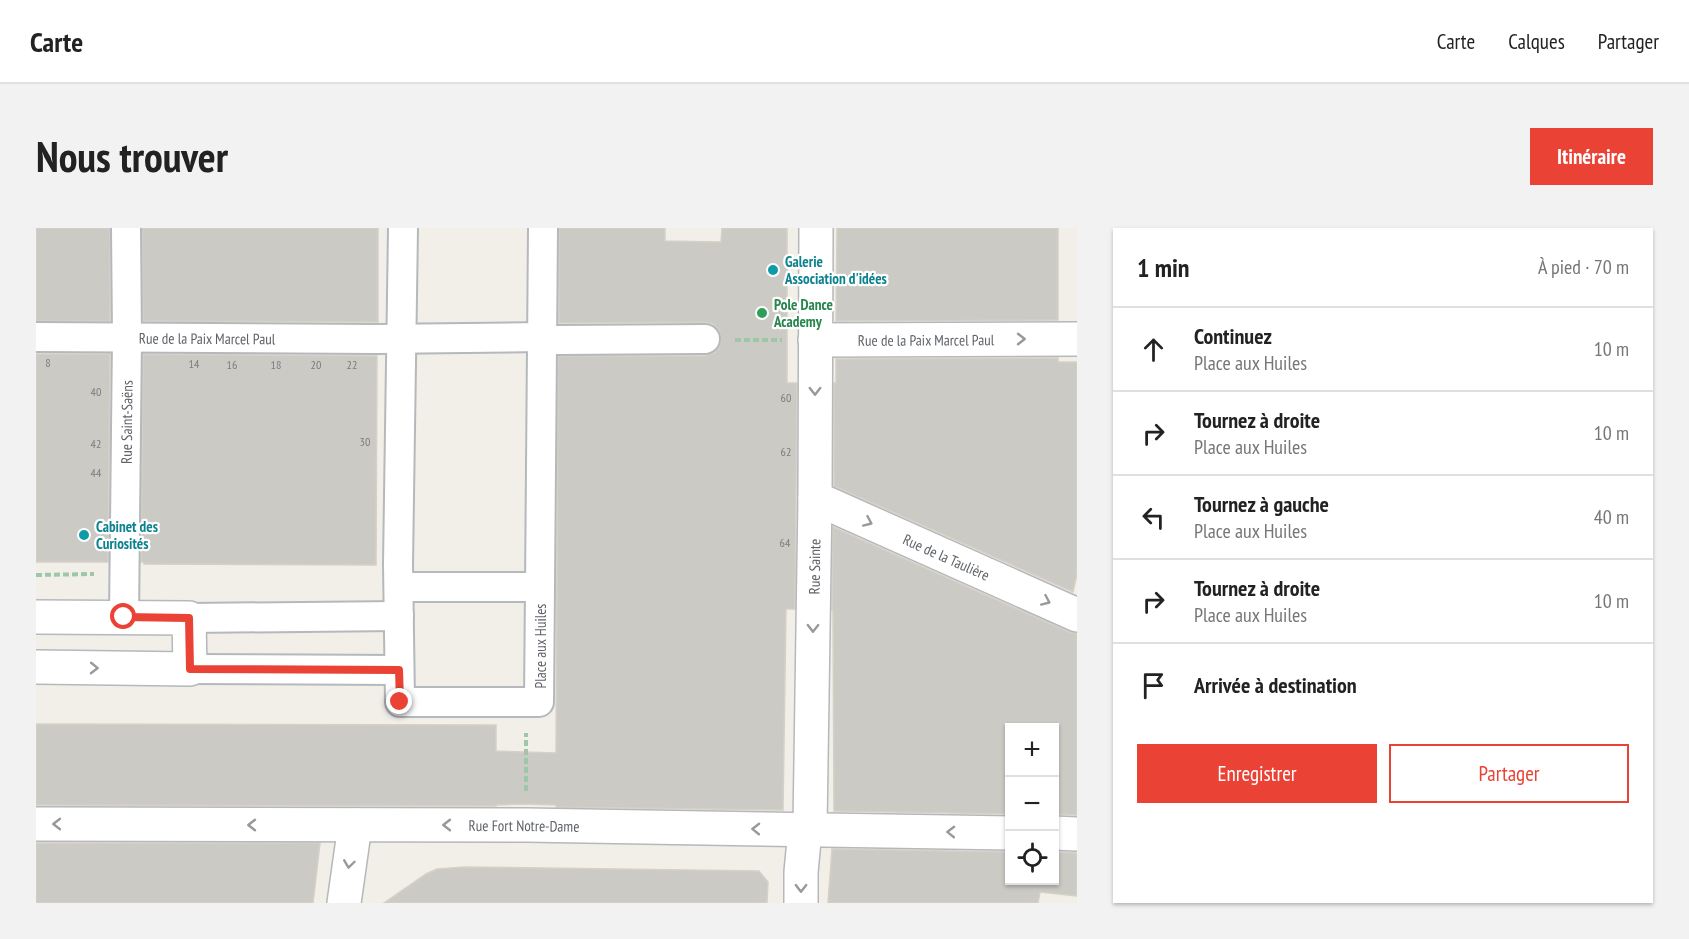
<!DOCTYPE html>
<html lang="fr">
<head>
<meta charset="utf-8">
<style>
	body { margin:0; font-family:"PT Sans Narrow",sans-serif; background:#f2f2f2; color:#222 }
	.controls { position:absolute; right:18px; bottom:18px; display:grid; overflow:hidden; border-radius:0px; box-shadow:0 2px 4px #0004 }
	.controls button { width:54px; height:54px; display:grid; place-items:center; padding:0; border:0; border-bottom:2px solid #e0e0e0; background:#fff; color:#222; font:30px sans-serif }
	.stop { position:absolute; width:18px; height:18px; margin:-14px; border:4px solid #ea4335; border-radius:50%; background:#fff }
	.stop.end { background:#ea4335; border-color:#fff; box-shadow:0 2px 6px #0008 }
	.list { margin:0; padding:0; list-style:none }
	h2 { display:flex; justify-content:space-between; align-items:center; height:78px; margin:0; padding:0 24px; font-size:26px }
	h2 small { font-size:20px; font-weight:400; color:#767676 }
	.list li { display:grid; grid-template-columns:39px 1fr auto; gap:18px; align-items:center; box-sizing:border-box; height:84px; padding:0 24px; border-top:2px solid #e0e0e0 }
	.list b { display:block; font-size:22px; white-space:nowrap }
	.list p { margin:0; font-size:20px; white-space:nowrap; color:#767676 }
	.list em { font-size:20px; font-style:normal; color:#767676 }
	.actions { display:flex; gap:12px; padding:18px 24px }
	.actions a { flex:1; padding:14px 0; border:2px solid #ea4335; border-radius:0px; text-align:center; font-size:21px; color:#ea4335 }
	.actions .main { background:#ea4335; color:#fff }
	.icon { flex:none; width:33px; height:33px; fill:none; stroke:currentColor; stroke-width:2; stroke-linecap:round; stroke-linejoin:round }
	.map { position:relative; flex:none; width:1041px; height:675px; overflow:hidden; border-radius:0px }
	header { display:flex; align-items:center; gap:36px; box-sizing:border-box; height:84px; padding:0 30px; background:#fff; border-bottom:2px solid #e0e0e0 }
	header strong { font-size:28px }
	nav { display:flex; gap:33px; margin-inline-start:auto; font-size:21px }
	.intro { display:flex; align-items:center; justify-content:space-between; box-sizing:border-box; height:144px; padding:0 36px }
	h1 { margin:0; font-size:42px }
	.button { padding:15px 27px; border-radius:0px; background:#ea4335; color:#fff; font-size:21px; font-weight:700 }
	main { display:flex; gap:36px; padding:0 36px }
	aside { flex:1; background:#fff; border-radius:0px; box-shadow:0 2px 4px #0004 }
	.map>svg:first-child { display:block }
</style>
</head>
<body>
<header>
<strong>Carte</strong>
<nav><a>Carte</a><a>Calques</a><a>Partager</a></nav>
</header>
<div class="intro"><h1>Nous trouver</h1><a class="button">Itinéraire</a></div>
<main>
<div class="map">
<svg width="1041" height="675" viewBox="0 0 1041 675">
	<rect width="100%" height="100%" fill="#f1efe8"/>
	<g fill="#cccac5" stroke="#d6d1c6" stroke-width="1.5">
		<rect x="0" y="0" width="74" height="93"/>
		<polygon points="106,0 342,0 342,94 107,93"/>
		<polygon points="523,0 629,0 629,13 685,14 686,0 751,0 751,155 761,155 760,270 759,381 750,381 747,582 520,579 520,577 487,576 460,577 460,578 0,577 0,496 460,497 460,523 520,525 522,128 669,128 678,125 683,120 685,111 683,102 677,96 669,94 523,95"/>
		<polygon points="801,0 1022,0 1022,92 800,93"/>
		<polygon points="0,126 74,126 72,334 0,334"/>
		<polygon points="107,126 341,128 340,337 108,336 108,334 105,334"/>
		<polygon points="1022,130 1022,134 1041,134 1041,346 1037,364 798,258 798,155 800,155 800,131"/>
		<polygon points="797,299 1033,404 1041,405 1041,587 1018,586 1018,500 974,500 974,586 798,583 797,382 796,382"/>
		<polygon points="0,615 284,615 277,675 0,675"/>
		<polygon points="796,621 974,624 974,652 1018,652 1018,624 1041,625 1041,668 1004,664 1002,675 792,675"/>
		<polygon points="428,639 723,643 732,654 731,675 348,675 390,646 401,641"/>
	</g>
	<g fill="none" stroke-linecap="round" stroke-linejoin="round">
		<defs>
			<g id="pedestrian">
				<path id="s1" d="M0 109 341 111 506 109"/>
				<polyline points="522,112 669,111"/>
				<polyline points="363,359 504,359 503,474 364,474 362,336 367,0"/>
				<polyline points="504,359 507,0"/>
				<path id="s2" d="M88 389 91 109 90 0"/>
				<polyline points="153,390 363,388"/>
				<polyline points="154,441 363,442"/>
			</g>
			<g id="minor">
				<path id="s3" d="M779 112 1041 111"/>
				<path id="s4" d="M779 270 1041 387"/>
				<polyline points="0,389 153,390 154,441 0,439"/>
				<polyline points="308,675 319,597"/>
				<path id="s5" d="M765 675V644L769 602 774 598 779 270 780 0"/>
			</g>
			<g id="tertiary">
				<path id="s6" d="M0 596 490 597 974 605"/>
				<polyline points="1018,605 1041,606"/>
			</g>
		</defs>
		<use href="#pedestrian" stroke="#b5b8bc" stroke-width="32"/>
		<use href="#minor" stroke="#b5b8bc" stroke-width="36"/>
		<use href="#tertiary" stroke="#b5b8bc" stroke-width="36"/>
		<g stroke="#9cc7a9" stroke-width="4" stroke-dasharray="6 3" stroke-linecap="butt">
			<polyline points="699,112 746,112"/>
			<polyline points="0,347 58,346"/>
			<polyline points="490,563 490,505"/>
		</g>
		<use href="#pedestrian" stroke="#fff" stroke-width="28"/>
		<use href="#minor" stroke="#fff" stroke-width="33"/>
		<use href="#tertiary" stroke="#fff" stroke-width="33"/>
	</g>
	<defs><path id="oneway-chevron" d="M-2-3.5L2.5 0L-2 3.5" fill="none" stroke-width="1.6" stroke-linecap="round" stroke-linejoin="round" transform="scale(1.5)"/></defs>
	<g stroke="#979a9d">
		<use href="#oneway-chevron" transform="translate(985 111)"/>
		<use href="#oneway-chevron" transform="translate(779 163) rotate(90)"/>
		<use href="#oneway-chevron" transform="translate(832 294) rotate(24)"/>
		<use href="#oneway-chevron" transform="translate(1010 373) rotate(24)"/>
		<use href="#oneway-chevron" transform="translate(777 400) rotate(91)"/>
		<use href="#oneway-chevron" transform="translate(58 440) rotate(1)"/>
		<use href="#oneway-chevron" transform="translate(21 596) rotate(-180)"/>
		<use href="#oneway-chevron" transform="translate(216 597) rotate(-180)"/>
		<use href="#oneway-chevron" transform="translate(411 597) rotate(-180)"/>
		<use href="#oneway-chevron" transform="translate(720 601) rotate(-179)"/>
		<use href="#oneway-chevron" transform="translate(915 604) rotate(-179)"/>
		<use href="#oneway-chevron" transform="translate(313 636) rotate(98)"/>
		<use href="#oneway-chevron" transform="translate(765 660) rotate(91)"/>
	</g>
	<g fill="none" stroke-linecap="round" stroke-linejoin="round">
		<polyline stroke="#ea4335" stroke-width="8" points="88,389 153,390 154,441 363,442 364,474"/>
	</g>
	<g fill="#0f9aa8" stroke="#fff" stroke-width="2">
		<circle cx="737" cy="42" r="6"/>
		<circle cx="48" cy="307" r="6"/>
	</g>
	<circle fill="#2e9e5b" stroke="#fff" stroke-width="2" cx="726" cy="85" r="6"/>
	<g text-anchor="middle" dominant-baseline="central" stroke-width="4.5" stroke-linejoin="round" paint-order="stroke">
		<g font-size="12" fill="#7a7d7f">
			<text x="12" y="134">8</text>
			<text x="158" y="135">14</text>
			<text x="196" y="136">16</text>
			<text x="240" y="136">18</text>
			<text x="280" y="136">20</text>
			<text x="316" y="136">22</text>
			<text x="60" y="163">40</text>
			<text x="750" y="169">60</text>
			<text x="329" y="213">30</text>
			<text x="60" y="215">42</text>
			<text x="750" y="223">62</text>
			<text x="60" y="244">44</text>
			<text x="749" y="314">64</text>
		</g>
		<g font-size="15" font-weight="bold" fill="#0d838f" stroke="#fff" text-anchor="start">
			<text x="749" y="33">Galerie<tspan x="749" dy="17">Association d'idées</tspan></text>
			<text x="60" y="298">Cabinet des<tspan x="60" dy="17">Curiosités</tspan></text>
		</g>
		<g font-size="15" font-weight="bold" fill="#27864d" stroke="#fff" text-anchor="start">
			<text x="738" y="76">Pole Dance<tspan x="738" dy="17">Academy</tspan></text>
		</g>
		<g font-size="15" fill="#5f6368" stroke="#fff">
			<text stroke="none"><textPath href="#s1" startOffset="171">Rue de la Paix Marcel Paul</textPath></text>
			<text stroke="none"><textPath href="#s3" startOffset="111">Rue de la Paix Marcel Paul</textPath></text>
			<text stroke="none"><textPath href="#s2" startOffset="195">Rue Saint-Saëns</textPath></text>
			<text stroke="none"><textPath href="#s4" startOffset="144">Rue de la Taulière</textPath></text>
			<text stroke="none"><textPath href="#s5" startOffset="339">Rue Sainte</textPath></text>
			<text transform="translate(504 418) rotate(-90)">Place aux Huiles</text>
			<text stroke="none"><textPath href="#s6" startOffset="488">Rue Fort Notre-Dame</textPath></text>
		</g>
	</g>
</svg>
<div class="controls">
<button>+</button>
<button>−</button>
<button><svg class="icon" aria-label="locate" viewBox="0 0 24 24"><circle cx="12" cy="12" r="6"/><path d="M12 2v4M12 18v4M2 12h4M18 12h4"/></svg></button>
</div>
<div class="stop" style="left:88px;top:389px"></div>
<div class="stop end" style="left:364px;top:474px"></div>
</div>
<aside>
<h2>1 min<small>À pied · 70 m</small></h2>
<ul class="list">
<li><svg class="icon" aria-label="ahead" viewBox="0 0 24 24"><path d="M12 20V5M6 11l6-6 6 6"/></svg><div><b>Continuez</b><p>Place aux Huiles</p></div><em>10 m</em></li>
<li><svg class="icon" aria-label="right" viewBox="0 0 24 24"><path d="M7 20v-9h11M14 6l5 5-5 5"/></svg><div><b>Tournez à droite</b><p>Place aux Huiles</p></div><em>10 m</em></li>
<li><svg class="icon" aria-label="left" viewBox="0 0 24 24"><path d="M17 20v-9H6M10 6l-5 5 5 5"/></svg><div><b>Tournez à gauche</b><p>Place aux Huiles</p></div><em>40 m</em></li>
<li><svg class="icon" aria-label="right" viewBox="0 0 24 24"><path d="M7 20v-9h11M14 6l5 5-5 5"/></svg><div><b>Tournez à droite</b><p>Place aux Huiles</p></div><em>10 m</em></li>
<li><svg class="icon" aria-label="arrive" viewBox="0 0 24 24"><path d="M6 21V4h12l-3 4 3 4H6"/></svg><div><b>Arrivée à destination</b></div></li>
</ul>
<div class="actions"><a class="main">Enregistrer</a><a>Partager</a></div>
</aside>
</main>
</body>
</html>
